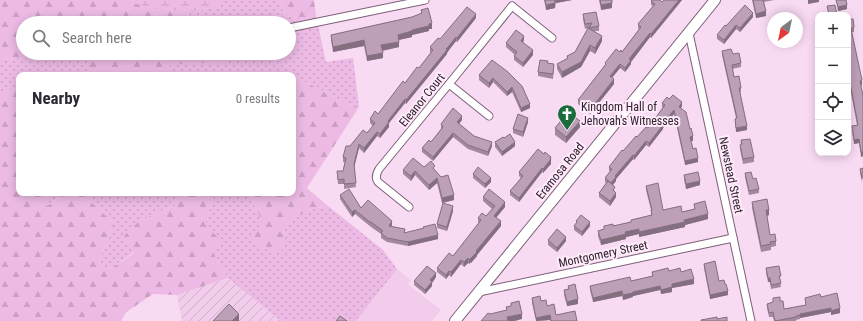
<!DOCTYPE html>
<html lang="en">
<head>
<meta charset="utf-8">
<style>
	body { margin:0; font-family:"Roboto Condensed",sans-serif; background:#f7f7f7; color:#2b2b33 }
	.controls { position:absolute; right:12px; top:12px; display:grid; overflow:hidden; border-radius:8px; box-shadow:0 2px 10px #0003 }
	.controls button { width:36px; height:36px; display:grid; place-items:center; padding:0; border:0; border-bottom:1px solid #e1e1e2; background:#fff; color:#2b2b33; font:20px sans-serif }
	.compass { position:absolute; left:767px; top:12px; width:36px; height:36px; border-radius:50%; background:#fff; box-shadow:0 2px 10px #0003; rotate:213deg }
	.list { margin:0; padding:0; list-style:none }
	h2 { display:flex; justify-content:space-between; align-items:center; height:52px; margin:0; padding:0 16px; font-size:17px }
	h2 small { font-size:13px; font-weight:400; color:#7c7c81 }
	.icon { flex:none; width:22px; height:22px; fill:none; stroke:currentColor; stroke-width:2; stroke-linecap:round; stroke-linejoin:round }
	.map { position:relative; flex:none; width:863px; height:321px; overflow:hidden }
	.search { position:absolute; background:#fff; box-shadow:0 2px 10px #0003; left:16px; top:16px; width:280px; height:44px; display:flex; align-items:center; gap:10px; box-sizing:border-box; padding:0 14px; border-radius:22px; color:#7c7c81; font-size:15px }
	.panel { position:absolute; background:#fff; box-shadow:0 2px 10px #0003; left:16px; top:72px; width:280px; height:124px; border-radius:8px }
	.map>svg:first-child { display:block }
</style>
</head>
<body>
<div class="map">
<svg width="863" height="321" viewBox="0 0 863 321">
	<defs>
		<pattern id="industrial-furrows" width="10" height="10" patternUnits="userSpaceOnUse"><rect width="10" height="10" fill="#f2cdeb"/><path d="M-1 1l2-2M0 10L10 0M9 11l2-2" fill="none" stroke="#d0b0ca"/></pattern>
		<pattern id="grass-dots" width="8" height="8" patternUnits="userSpaceOnUse"><rect width="8" height="8" fill="#ecbae4"/><path d="M2 2h.1M6 6h.1" fill="none" stroke="#cba0c4" stroke-width="1.8" stroke-linecap="round"/></pattern>
		<pattern id="forest-firs" width="22" height="20" patternUnits="userSpaceOnUse"><rect width="22" height="20" fill="#ecbae4"/><path d="M5 1l3.5 6h-7zM16 11l3.5 6h-7z" fill="#cba0c4"/></pattern>
		<pattern id="wetland-marsh" width="20" height="14" patternUnits="userSpaceOnUse"><rect width="20" height="14" fill="#ecbae4"/><path d="M1 5h8M5 5V1M11 12h8M15 12V8" fill="none" stroke="#cba0c4"/></pattern>
	</defs>
	<rect width="100%" height="100%" fill="#f9daf3"/>
	<polygon fill="#f2cdeb" points="397,269 411,280 408,284 441,310 432,321 356,321"/>
	<polygon fill="url(#industrial-furrows)" points="228,278 281,321 182,321 177,295"/>
	<g fill="url(#grass-dots)">
		<polygon points="206,0 280,0 285,16 305,19 316,16 326,62 353,58 359,107 343,102 296,77 293,77 293,75 176,75 170,72 169,64 222,63 227,53 289,53 289,23 191,23 187,15"/>
		<polygon points="90,54 90,71 73,75 19,75 19,88 0,92 0,59"/>
		<polygon points="48,193 66,193 46,206"/>
		<polygon points="81,193 179,193 175,206 159,212 138,222 125,236 134,252 109,270 99,261 114,223"/>
		<polygon points="207,193 252,193 251,198 262,221 256,247 266,249 284,238 285,228 292,220 308,210 328,206 383,250 397,269 356,321 281,321 228,278 212,251 205,224 213,197"/>
	</g>
	<g fill="url(#forest-firs)">
		<polygon points="0,0 206,0 200,13 191,12 187,14 191,23 23,23 23,53 227,53 222,63 170,64 170,72 176,75 73,75 90,71 89,54 0,59"/>
		<polygon points="280,0 314,0 316,16 305,19 285,16"/>
		<polygon points="293,77 296,77 343,102 359,107 307,188 328,206 308,210 292,220 285,228 284,238 285,246 281,251 272,253 266,249 256,247 252,239 262,221 251,198 252,193 293,193"/>
		<polygon points="19,88 19,128 18,132 19,135 19,193 48,193 47,206 66,193 81,193 114,223 99,261 109,270 134,253 124,236 138,222 159,212 175,206 179,193 207,193 213,197 205,224 221,241 212,251 228,278 177,295 153,294 125,313 121,321 0,321 0,92"/>
	</g>
	<polygon fill="url(#wetland-marsh)" points="128,0 223,0 217,6 200,11 159,10 133,3"/>
	<g fill="none" stroke-linecap="round" stroke-linejoin="round">
		<defs>
			<g id="minor">
				<polyline points="512,6 552,38"/>
				<polyline points="289,28 425,0"/>
				<polyline points="689,33 751,321"/>
				<polyline points="449,84 489,116"/>
				<path d="M409 207 378 182C375 178 376 174 379 169L449 84 512 6"/>
				<polyline points="479,292 733,238"/>
			</g>
			<polyline id="secondary" points="455,321 715,0"/>
		</defs>
		<use href="#minor" stroke="#7c6178" stroke-width="9"/>
		<use href="#secondary" stroke="#7c6178" stroke-width="12"/>
		<use href="#minor" stroke="#fff" stroke-width="7"/>
		<use href="#secondary" stroke="#fff" stroke-width="10"/>
	</g>
	<g fill="#a3899e">
		<polygon points="544,0 572,0 556,3 555,8 546,10"/>
		<polygon points="599,0 612,0 612,8 601,10"/>
		<polygon points="664,0 682,0 651,38 650,37 631,62 631,64 625,72 620,68 612,78 614,84 590,114 578,104 578,100 605,65 605,63 620,52 622,52 639,29 638,28 638,24 653,6 651,5 651,1 662,2"/>
		<polygon points="752,0 774,0 764,2 766,16 756,18"/>
		<polygon points="836,0 846,0 847,9 838,11"/>
		<polygon points="421,10 432,29 429,29 429,31 412,35 412,37 399,40 399,47 382,51 383,58 367,61 364,46 333,52 331,40 331,35 412,17 421,14"/>
		<polygon points="583,14 599,26 599,31 595,31 602,41 595,54 590,51 581,67 562,78 557,69 557,64 567,59 567,56 575,52 588,28 585,29 583,19"/>
		<polygon points="753,17 740,32 736,29 724,44 717,39 717,35 726,26"/>
		<polygon points="476,18 457,42 456,41 449,50 447,53 447,54 406,104 405,103 389,123 389,127 380,138 377,136 364,153 359,148 354,167 356,187 344,189 344,184 338,184 337,171 343,171 345,162 343,162 343,157 350,146 367,133 373,126 370,123 370,119 378,114 405,83 419,68 431,52 430,52 430,47 440,39"/>
		<polygon points="848,19 854,27 854,32 852,32 862,85 861,85 863,96 863,156 861,157 859,143 854,144 852,131 852,126 857,125 850,88"/>
		<polygon points="524,40 523,42 533,55 523,67 514,60 514,56 515,55 506,47 506,43"/>
		<polygon points="722,51 733,54 741,63 741,67 732,69 734,77 741,88 741,92 740,92 747,130 736,132 735,123 735,119 736,118 722,55"/>
		<polygon points="492,60 530,108 521,112 512,92 507,96 493,82 489,88 479,80 479,75"/>
		<polygon points="547,63 554,68 553,79 538,76 538,72"/>
		<polygon points="669,99 682,106 681,108 693,141 691,141 693,149 698,162 685,165 674,114 663,128 663,129 649,147 646,145 634,160 633,159 616,179 616,181 613,185 616,197 610,206 599,197 599,193 606,183 605,182 605,178 610,172 609,171 609,167 623,151 648,128 663,108 662,107 662,103"/>
		<polygon points="462,120 459,124 474,136 492,146 488,156 468,149 453,137 433,161 422,152 422,148 431,142 441,129 441,124"/>
		<polygon points="528,122 523,137 513,133 513,129"/>
		<polygon points="580,127 566,143 555,135 555,128"/>
		<polygon points="504,138 515,146 502,156 495,147 495,142"/>
		<polygon points="741,140 754,157 754,162 743,164 740,149"/>
		<polygon points="551,161 551,164 543,173 542,172 519,202 510,195 510,191 521,178 519,176 519,172"/>
		<polygon points="424,167 435,170 454,200 442,203 437,183 429,190 415,175 411,181 403,174 403,170"/>
		<polygon points="863,168 862,182 860,173 860,169"/>
		<polygon points="745,173 753,179 759,189 759,193 749,195 745,177"/>
		<polygon points="473,174 491,182 485,188 473,178"/>
		<polygon points="684,175 700,185 686,189 684,180"/>
		<polygon points="646,186 663,210 682,212 694,209 694,204 708,219 685,225 685,227 639,237 639,234 626,237 626,239 601,245 598,236 598,231 604,229 604,226 613,226 631,222 631,220 651,215 651,210 646,190"/>
		<polygon points="340,195 361,208 392,225 391,226 405,233 438,239 408,246 387,242 381,238 381,234 371,227 355,214 352,217 340,199"/>
		<polygon points="483,197 505,207 496,218 501,226 477,255 477,256 471,263 471,262 469,264 468,263 464,267 461,264 451,277 449,275 446,279 437,272 437,268 453,256 479,223 478,222 478,218 486,216 492,209 483,201"/>
		<polygon points="752,202 769,215 767,216 770,235 776,241 776,246 771,247 771,250 761,252 752,208"/>
		<polygon points="453,211 447,231 437,228 437,224"/>
		<polygon points="576,221 590,226 582,236 574,230 574,226 576,224"/>
		<polygon points="548,240 566,241 557,252 548,245"/>
		<polygon points="704,264 719,281 728,295 710,299 704,268"/>
		<polygon points="766,268 781,280 780,280 781,287 771,289 770,282 768,282 766,273"/>
		<polygon points="669,271 681,272 694,284 672,288 672,292 661,294 660,290 633,296 633,297 623,300 622,296 593,302 590,290 590,286 631,281 652,276 652,272"/>
		<polygon points="436,277 432,283 432,286 425,294 414,285 414,281"/>
		<polygon points="568,286 578,304 567,306 564,295 564,290 568,289"/>
		<polygon points="821,297 840,313 831,315 831,312 800,318 800,319 796,320 796,321 774,321 773,317 769,317 767,308 767,304 773,303 773,298 780,301 784,309 806,305 805,298"/>
		<polygon points="532,298 541,301 556,315 577,321 550,321 550,320 536,321 532,303"/>
	</g>
	<g fill="#846f81">
		<polygon points="556,0 572,0 556,3"/>
		<polygon points="679,0 682,0 651,38 651,34"/>
		<polygon points="808,0 819,0 819,2 808,4"/>
		<polygon points="555,3 555,8 546,10 546,5"/>
		<polygon points="612,3 612,8 601,10 601,5"/>
		<polygon points="847,5 847,9 838,11 838,7"/>
		<polygon points="766,11 766,16 756,18 756,14"/>
		<polygon points="753,13 753,17 740,32 740,28"/>
		<polygon points="476,14 476,18 457,42 457,38"/>
		<polygon points="432,23 432,29 429,29 429,31 412,35 412,37 398,40 398,35"/>
		<polygon points="736,25 736,29 724,44 724,40"/>
		<polygon points="650,33 650,37 631,62 631,64 625,72 625,68 629,59"/>
		<polygon points="524,36 524,40 521,45 521,41"/>
		<polygon points="602,36 602,41 595,54 595,48"/>
		<polygon points="456,37 456,41 449,50 447,53 447,54 406,104 406,100"/>
		<polygon points="364,40 364,46 333,52 333,47"/>
		<polygon points="399,42 399,47 381,51 381,45"/>
		<polygon points="590,45 590,51 581,67 562,78 562,72"/>
		<polygon points="533,50 533,55 523,67 523,63"/>
		<polygon points="383,53 383,58 367,61 367,56"/>
		<polygon points="620,64 620,68 610,80 610,76"/>
		<polygon points="493,78 493,82 489,88 489,83"/>
		<polygon points="614,79 614,84 590,114 590,110"/>
		<polygon points="862,80 862,85 860,86 860,81"/>
		<rect x="848" y="83" width="2" height="5"/>
		<polygon points="512,87 512,92 507,96 507,92"/>
		<polygon points="405,99 405,103 389,123 389,127 380,138 380,134 388,121"/>
		<polygon points="682,102 682,106 679,111 679,107"/>
		<polygon points="530,104 530,108 521,112 521,108"/>
		<polygon points="674,110 674,114 663,128 663,129 649,147 649,143"/>
		<polygon points="462,116 462,120 457,126 457,122"/>
		<polygon points="528,118 528,122 523,137 523,132"/>
		<polygon points="580,121 580,127 566,143 566,137"/>
		<polygon points="747,126 747,130 736,132 736,128"/>
		<polygon points="377,132 377,136 364,153 364,148"/>
		<polygon points="453,133 453,137 433,161 433,157"/>
		<polygon points="693,136 693,141 690,141 690,137"/>
		<polygon points="859,139 859,143 854,144 854,140"/>
		<polygon points="646,141 646,145 634,160 634,156"/>
		<polygon points="492,142 492,146 488,156 488,152"/>
		<polygon points="515,142 515,146 502,156 502,152"/>
		<polygon points="359,144 359,148 354,168 354,164"/>
		<polygon points="861,152 863,152 863,156 861,157"/>
		<polygon points="633,155 633,159 616,179 616,181 611,187 611,183 615,176"/>
		<polygon points="551,157 551,164 543,173 543,169"/>
		<polygon points="698,158 698,162 685,165 685,161"/>
		<polygon points="542,168 542,172 519,202 519,198"/>
		<polygon points="415,171 415,175 411,181 411,176"/>
		<polygon points="437,178 437,183 429,190 429,185"/>
		<polygon points="491,178 491,182 485,188 485,184"/>
		<polygon points="700,181 700,185 686,189 686,184"/>
		<polygon points="616,193 616,197 610,206 610,201"/>
		<polygon points="454,195 454,200 442,203 442,198"/>
		<polygon points="505,202 505,207 494,220 494,216"/>
		<polygon points="453,206 453,211 447,231 447,227"/>
		<polygon points="355,210 355,214 352,217 352,212"/>
		<polygon points="766,210 769,210 769,215 766,216"/>
		<polygon points="708,214 708,219 685,225 685,227 639,237 639,232"/>
		<polygon points="392,221 392,225 389,230 389,226"/>
		<polygon points="501,221 501,226 477,255 477,256 471,263 471,258 476,251"/>
		<polygon points="590,222 590,226 582,236 582,232"/>
		<polygon points="639,229 639,234 626,237 626,239 601,245 601,240 625,232"/>
		<polygon points="438,235 438,239 408,246 408,242"/>
		<polygon points="566,237 566,241 557,252 557,248"/>
		<polygon points="468,258 468,263 464,267 464,262"/>
		<polygon points="471,258 471,262 469,264 469,260"/>
		<polygon points="461,260 461,264 451,277 451,272"/>
		<polygon points="449,271 449,275 446,279 446,275"/>
		<polygon points="436,273 436,277 432,283 432,286 425,294 425,290 430,280"/>
		<rect x="768" y="278" width="2" height="4"/>
		<polygon points="694,279 694,284 672,288 672,292 661,294 661,290 672,284"/>
		<polygon points="660,286 660,290 633,296 633,297 623,300 623,295 633,292"/>
		<polygon points="622,291 622,296 593,302 593,298"/>
		<polygon points="728,291 728,295 710,299 710,295"/>
		<polygon points="578,299 578,304 567,306 567,302"/>
		<polygon points="831,308 831,312 800,318 800,314"/>
		<polygon points="840,308 840,313 831,315 831,311"/>
		<polygon points="239,314 239,321 232,321"/>
		<polygon points="522,314 522,319 515,321 507,321 507,317"/>
		<polygon points="550,315 550,320 536,321 536,318"/>
	</g>
	<g fill="#bd9fb8" stroke="#846f81">
		<polygon points="545,0 556,0 555,0 555,3 546,5"/>
		<polygon points="600,0 612,0 612,3 601,5"/>
		<polygon points="652,0 660,0 662,2 664,0 679,0 651,34 650,33 629,59 631,60 625,68 620,64 610,76 614,79 590,110 578,100 606,64 605,63 616,49 620,52 621,50 622,52 641,27 638,24 655,4 651,1"/>
		<polygon points="753,0 763,0 766,11 756,14"/>
		<polygon points="836,0 846,0 847,5 838,7"/>
		<polygon points="745,5 753,13 740,28 736,25 724,40 717,35 725,25 726,26"/>
		<polygon points="835,5 837,15 829,15 827,6"/>
		<polygon points="467,7 476,14 457,38 456,37 449,46 446,49 447,50 406,100 405,99 388,121 389,122 380,134 377,132 364,148 359,144 354,164 356,183 344,184 344,179 338,180 337,171 343,171 346,158 343,157 346,146 350,146 363,130 367,133 375,123 370,119 375,111 378,114 403,81 405,83 417,67 419,68 433,50 430,47 438,38 440,39"/>
		<polygon points="428,8 432,23 429,24 429,26 412,30 412,31 398,35 399,42 381,45 383,53 367,56 364,40 333,47 331,35 412,17 422,13 421,10"/>
		<polygon points="596,12 599,26 589,28 592,23 585,24 583,14"/>
		<polygon points="850,18 850,19 853,19 854,27 852,28 851,29 862,80 860,81 863,96 863,152 861,152 859,139 854,140 852,126 858,125 850,83 848,83 848,19"/>
		<polygon points="588,28 602,36 595,48 590,45 581,62 562,72 557,64 568,58 567,56 575,52"/>
		<polygon points="516,30 524,36 521,41 533,50 523,63 514,56 517,52 506,43"/>
		<polygon points="731,49 733,54 739,53 741,63 732,65 734,77 739,76 741,88 739,88 747,126 736,128 735,119 737,118 722,51"/>
		<polygon points="492,60 508,72 522,86 530,104 521,108 512,87 507,92 493,78 489,83 479,75"/>
		<polygon points="540,60 548,61 547,63 554,64 553,74 538,72"/>
		<polygon points="673,95 682,102 679,107 686,112 690,129 691,128 693,136 690,137 693,149 696,148 698,158 685,161 674,110 662,124 663,125 649,143 646,141 634,156 633,155 615,176 616,177 611,183 605,178 612,169 609,167 622,150 623,151 636,136 637,137 646,127 648,128 665,105 662,103 667,97 669,99"/>
		<polygon points="453,108 462,116 457,122 474,136 492,142 488,152 468,145 453,133 433,157 422,148 429,140 431,142 443,127 441,124"/>
		<polygon points="568,112 580,121 566,137 555,128"/>
		<polygon points="518,114 528,118 523,132 513,129"/>
		<polygon points="510,134 515,142 502,152 495,142 503,137 504,138"/>
		<polygon points="750,139 754,157 743,159 740,145 742,144 741,140"/>
		<polygon points="538,149 544,154 545,152 551,157 550,159 551,159 543,169 542,168 519,198 510,191 523,176 519,172"/>
		<polygon points="413,158 424,167 431,161 435,166 433,168 441,177 448,175 454,195 442,198 437,178 429,185 415,171 411,176 403,170"/>
		<polygon points="478,167 491,178 485,184 473,174"/>
		<polygon points="863,168 863,178 862,178 860,169"/>
		<polygon points="698,172 700,181 686,184 684,175"/>
		<polygon points="751,172 753,179 756,178 759,189 749,191 745,173"/>
		<polygon points="608,181 615,187 613,190 616,193 610,201 599,193"/>
		<polygon points="658,183 663,210 681,206 682,212 695,209 694,204 705,201 708,214 684,220 685,222 639,232 639,229 625,232 626,234 601,240 598,231 604,229 604,226 613,224 613,226 631,222 631,220 652,215 651,210 652,210 646,186"/>
		<polygon points="349,189 361,208 368,200 392,221 389,226 405,229 404,233 424,228 423,227 435,224 438,235 408,242 387,238 381,233 383,231 371,222 371,223 355,210 352,212 340,195"/>
		<polygon points="489,189 505,202 494,216 501,221 476,251 477,252 469,260 468,258 464,262 461,260 451,272 449,271 446,275 437,268 449,253 453,256 481,220 478,218 482,213 486,216 495,206 483,197"/>
		<polygon points="767,199 769,210 766,210 770,235 775,234 776,241 770,242 771,244 761,246 752,202"/>
		<polygon points="443,203 453,206 447,227 437,224"/>
		<polygon points="581,215 590,222 582,232 574,226 577,222 576,221"/>
		<polygon points="557,229 566,237 557,248 548,240"/>
		<polygon points="715,261 719,281 724,280 725,284 726,284 728,291 710,295 704,264"/>
		<polygon points="427,266 436,273 430,280 432,282 425,290 414,281"/>
		<polygon points="779,266 781,276 779,276 781,283 771,285 770,278 768,278 766,268"/>
		<polygon points="668,268 669,271 680,268 681,272 691,269 694,279 672,284 672,287 661,290 660,286 633,292 633,293 623,295 622,291 593,298 590,286 630,277 631,281 653,276 652,272"/>
		<polygon points="575,284 578,299 567,302 564,290 569,289 568,286"/>
		<polygon points="837,293 840,308 831,311 831,308 800,314 800,315 796,316 796,317 775,321 773,312 769,313 767,304 773,302 773,298 780,297 780,301 783,301 784,309 806,305 805,298 820,294 821,297"/>
		<polygon points="540,296 541,301 546,300 547,306 554,304 556,315 575,311 577,321 551,321 550,315 536,318 532,298"/>
		<polygon points="519,301 522,314 507,317 508,321 481,321 488,313 490,314 507,310 506,307 511,306 511,303"/>
		<polygon points="229,304 239,314 232,321 213,321"/>
		<polygon points="340,316 347,321 336,321"/>
		<polygon points="717,317 717,319 727,317 727,321 701,321 701,320"/>
	</g>
	<defs>
		<symbol id="church-pin" viewBox="-11 -11 22 30"><path d="M0 17L-7.5 6A9.5 9.5 0 1 1 7.5 6Z" fill="#1b6c3d" stroke="#ffebfb"/><path d="M-1.2-6h2.4v3.5h3.3v2.4h-3.3V6h-2.4V-.1h-3.3v-2.4h3.3Z" fill="#fff"/></symbol>
	</defs>
	<g fill-rule="evenodd">
		<use href="#church-pin" x="556" y="103" width="22" height="30"/>
	</g>
	<g text-anchor="middle" dominant-baseline="central" stroke-width="4" stroke-linejoin="round" paint-order="stroke">
		<g font-size="12" fill="#2e222c" stroke="#ffebfb">
			<text transform="translate(422 100) rotate(-51)">Eleanor Court</text>
			<text transform="translate(560 171) rotate(-51)">Eramosa Road</text>
			<text transform="translate(731 175) rotate(78)">Newstead Street</text>
			<text transform="translate(603 254) rotate(-12)">Montgomery Street</text>
		</g>
		<g font-size="12" fill="#2e222c" stroke="#ffebfb" text-anchor="start">
			<text x="581" y="107">Kingdom Hall of<tspan x="581" dy="14">Jehovah's Witnesses</tspan></text>
		</g>
	</g>
</svg>
<div class="controls">
<button>+</button>
<button>−</button>
<button><svg class="icon" aria-label="locate" viewBox="0 0 24 24"><circle cx="12" cy="12" r="6"/><path d="M12 2v4M12 18v4M2 12h4M18 12h4"/></svg></button>
<button><svg class="icon" aria-label="layers" viewBox="0 0 24 24"><path d="M12 4l9 5-9 5-9-5zM3 14l9 5 9-5"/></svg></button>
</div>
<svg class="compass" viewBox="-18 -18 36 36"><path d="M0-13l5 13h-10z" fill="#e53935"/><path d="M0 13l5-13h-10z" fill="#7c7c81"/></svg>
<div class="search"><svg class="icon" aria-label="search" viewBox="0 0 24 24"><circle cx="10" cy="10" r="6"/><path d="M15 15l6 6"/></svg>Search here</div>
<section class="panel">
<h2>Nearby<small>0 results</small></h2>
<ul class="list">
</ul>
</section>
</div>
</body>
</html>
